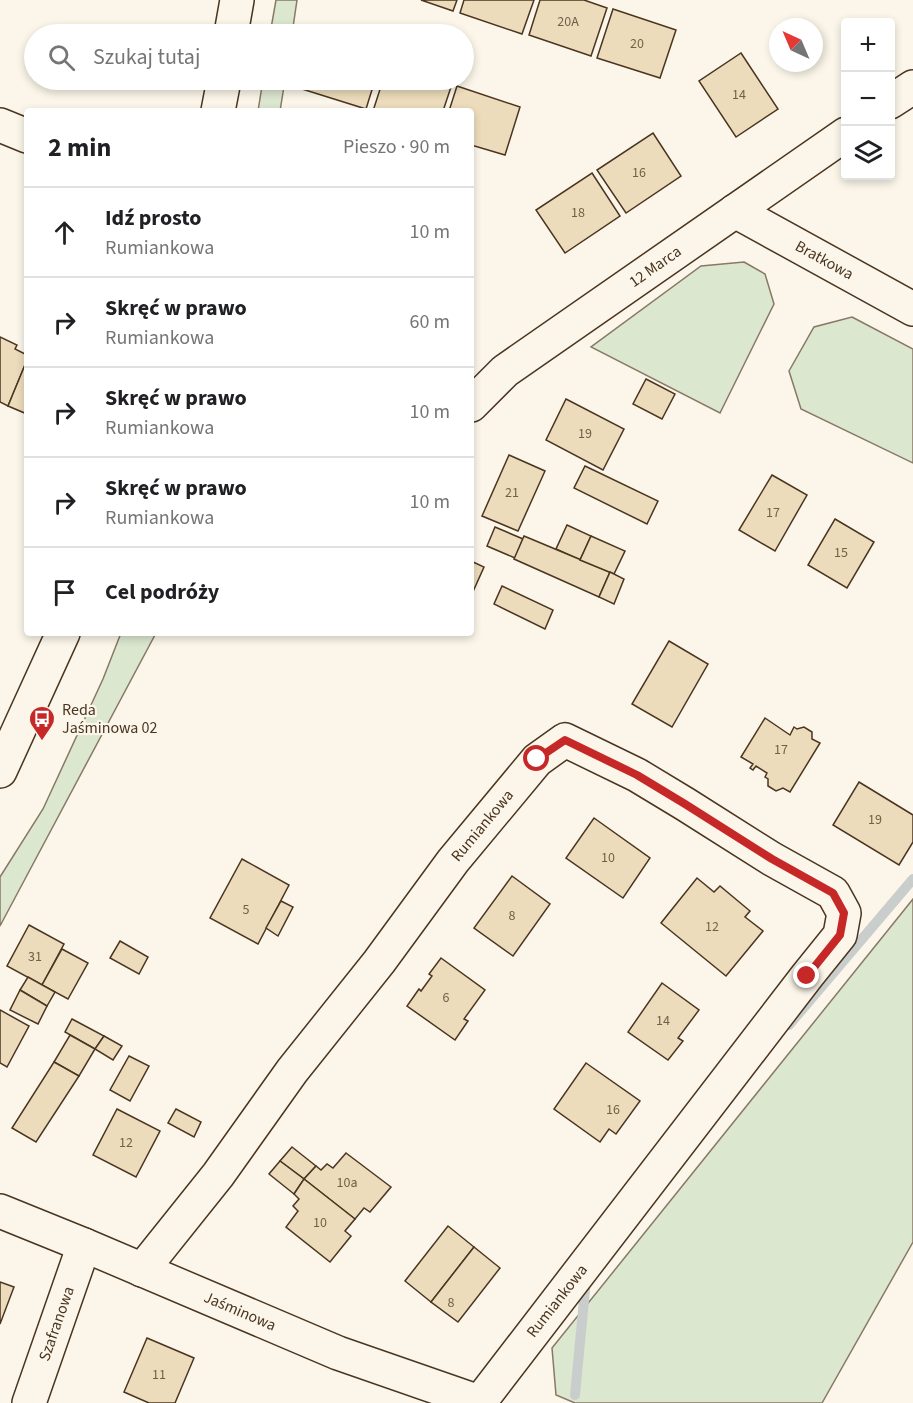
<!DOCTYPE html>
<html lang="pl">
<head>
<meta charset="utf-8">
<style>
	body { margin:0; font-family:"Source Sans 3",sans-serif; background:#f6f6f6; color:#202124 }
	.controls { position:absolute; right:18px; top:18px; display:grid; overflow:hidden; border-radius:6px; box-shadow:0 3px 9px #0003 }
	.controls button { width:54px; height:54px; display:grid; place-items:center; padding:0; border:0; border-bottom:2px solid #e0e0e0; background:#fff; color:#202124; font:30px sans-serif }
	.compass { position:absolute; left:769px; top:18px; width:54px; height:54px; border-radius:50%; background:#fff; box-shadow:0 3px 9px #0003; rotate:316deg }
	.stop { position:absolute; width:18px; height:18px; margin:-14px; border:4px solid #c62828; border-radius:50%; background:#fff }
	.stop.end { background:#c62828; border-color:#fff; box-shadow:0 2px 6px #0008 }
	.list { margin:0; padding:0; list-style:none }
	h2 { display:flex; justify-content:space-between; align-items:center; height:78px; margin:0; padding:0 24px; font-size:26px }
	h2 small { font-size:20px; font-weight:400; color:#757577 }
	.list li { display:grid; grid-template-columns:39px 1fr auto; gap:18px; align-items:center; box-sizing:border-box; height:90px; padding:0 24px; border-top:2px solid #e0e0e0 }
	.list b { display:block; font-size:22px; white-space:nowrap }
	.list p { margin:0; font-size:20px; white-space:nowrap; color:#757577 }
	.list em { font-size:20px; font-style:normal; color:#757577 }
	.icon { flex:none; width:33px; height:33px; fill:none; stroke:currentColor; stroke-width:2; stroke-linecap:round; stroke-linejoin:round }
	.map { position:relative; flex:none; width:913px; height:1403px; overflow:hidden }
	.search { position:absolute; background:#fff; box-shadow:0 3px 9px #0003; left:24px; top:24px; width:450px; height:66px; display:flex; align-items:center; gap:15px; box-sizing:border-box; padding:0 21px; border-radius:33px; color:#757577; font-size:22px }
	.panel { position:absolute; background:#fff; box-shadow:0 3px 9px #0003; left:24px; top:108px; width:450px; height:528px; border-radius:6px }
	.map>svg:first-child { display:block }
</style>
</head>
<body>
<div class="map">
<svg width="913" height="1403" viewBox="0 0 913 1403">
	<rect width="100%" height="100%" fill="#fbf6e9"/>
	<g fill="#dce7d0" stroke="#887966" stroke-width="1.5">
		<polygon points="276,0 297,0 292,34 270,34"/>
		<polygon points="263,80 285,80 280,111 258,111"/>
		<polygon points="744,262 765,274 774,304 720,413 591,347 701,266"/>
		<polygon points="852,317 913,349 913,463 801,409 789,371 814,327"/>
		<polygon points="121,633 156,633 0,926 0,877 43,809 103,679"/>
		<polygon points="913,899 913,1242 822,1403 575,1403 556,1395 552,1348"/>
	</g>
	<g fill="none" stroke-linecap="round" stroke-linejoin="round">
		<g stroke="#c9cecd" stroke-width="10">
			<polyline points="789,1025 913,879"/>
			<polyline points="575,1395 586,1279"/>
		</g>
	</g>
	<g fill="#ecdcbc" stroke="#4a3520" stroke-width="1.5">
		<polygon points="421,0 457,0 453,11"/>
		<polygon points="464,0 534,0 522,34 460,13"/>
		<polygon points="540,0 584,0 607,8 591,56 529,35"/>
		<polygon points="613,9 676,30 660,78 597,58"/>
		<polygon points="741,53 778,109 736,137 699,81"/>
		<polygon points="305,80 375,80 366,109 302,89"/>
		<polygon points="383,80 438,80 452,84 443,111 373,111"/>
		<polygon points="457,86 520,107 505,155 471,145 471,111 449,111"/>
		<polygon points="653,133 681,176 626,213 597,170"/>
		<polygon points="592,173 620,216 565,253 536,210"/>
		<polygon points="0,337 17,345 15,349 27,355 27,360 8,406 0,402"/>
		<polygon points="27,360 27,414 8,406"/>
		<polygon points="646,379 675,394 662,419 633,404"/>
		<polygon points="566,399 624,429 603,470 546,440"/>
		<polygon points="509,455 545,471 518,531 482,516"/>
		<polygon points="585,466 658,501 647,524 574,488"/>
		<polygon points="772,475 807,495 775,551 739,530"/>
		<polygon points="835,519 874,542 847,588 808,565"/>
		<polygon points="567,525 591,536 580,560 556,549"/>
		<polygon points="495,527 523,539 515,558 487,546"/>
		<polygon points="524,536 610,572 599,597 514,559"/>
		<polygon points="591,536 625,551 614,574 580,560"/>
		<polygon points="471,561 484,567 471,596"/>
		<polygon points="610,572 624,579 614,604 599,597"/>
		<polygon points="502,586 553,610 545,629 494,604"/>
		<polygon points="669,641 708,664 672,727 632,704"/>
		<polygon points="765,718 790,735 794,727 797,729 804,727 812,732 812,739 820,743 790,792 783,788 776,791 768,786 768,779 765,777 767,773 756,766 753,770 750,768 753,764 741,757"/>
		<polygon points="859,782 913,815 913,842 899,865 833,825"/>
		<polygon points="594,818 650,858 623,898 566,858"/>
		<polygon points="242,859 289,885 258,944 210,918"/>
		<polygon points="512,876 550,904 513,956 474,928"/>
		<polygon points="697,878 714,892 720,886 750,911 745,917 763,931 726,976 661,923"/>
		<polygon points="281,901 293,907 278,936 266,928"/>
		<polygon points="29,925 64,944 42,985 7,966"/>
		<polygon points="120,941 148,957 139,974 110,958"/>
		<polygon points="62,949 88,963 68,999 42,985"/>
		<polygon points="441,958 485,990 464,1019 468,1021 455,1040 407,1006 419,989 421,991 432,976 429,974"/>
		<polygon points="28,977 55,992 47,1006 20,990"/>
		<polygon points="662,983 699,1010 678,1038 683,1041 668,1060 628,1032"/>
		<polygon points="20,990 47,1006 38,1024 10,1010"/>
		<polygon points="0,1010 29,1026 7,1067 0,1063"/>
		<polygon points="72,1019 104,1036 95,1049 65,1032"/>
		<polygon points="70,1035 95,1049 79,1076 54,1062"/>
		<polygon points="104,1036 122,1046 113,1060 95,1049"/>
		<polygon points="129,1056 149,1066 130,1101 110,1090"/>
		<polygon points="54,1062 79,1076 36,1142 12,1128"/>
		<polygon points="586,1063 640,1101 616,1134 609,1129 600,1142 554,1109"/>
		<polygon points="117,1109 160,1131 136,1177 93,1155"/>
		<polygon points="176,1109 201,1122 194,1137 168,1123"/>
		<polygon points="292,1147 316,1166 304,1179 280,1161"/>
		<polygon points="346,1153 391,1187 370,1212 364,1208 355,1219 304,1179 316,1166 321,1170 327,1164 333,1168"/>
		<polygon points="280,1161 304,1179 294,1194 269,1174"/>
		<polygon points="304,1179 355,1219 345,1231 351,1236 330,1262 286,1227 298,1211 293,1206 299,1199 294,1194"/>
		<polygon points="448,1226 474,1247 431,1302 405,1281"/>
		<polygon points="474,1247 500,1268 458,1322 431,1302"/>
		<polygon points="0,1282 14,1287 0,1324"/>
		<polygon points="147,1338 194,1358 175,1403 149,1403 124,1392"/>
	</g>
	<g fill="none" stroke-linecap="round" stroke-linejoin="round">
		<defs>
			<g id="street">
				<polyline points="890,102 913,87"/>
				<polyline points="0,125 27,136"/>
				<path id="s1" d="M735 211 913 309"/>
				<path id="s2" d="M471 405 505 371 846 134"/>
				<path id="s3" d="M0 1211 84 1245 338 1353 482 1403"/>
				<path id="s4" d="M142 1270 218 1175 292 1071 379 962 453 861 537 760 565 740 637 775 685 804 772 859 833 893 844 913 840 935 807 976 479 1403"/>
				<path id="s5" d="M29 1403 84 1245"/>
			</g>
			<g id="secondary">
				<polyline points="231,34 237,0"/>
				<polyline points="218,111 224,80"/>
				<polyline points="0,771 63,633"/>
			</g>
		</defs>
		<use href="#street" stroke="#4a3520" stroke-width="36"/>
		<use href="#secondary" stroke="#4a3520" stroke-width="36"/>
		<use href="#street" stroke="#fbf6e9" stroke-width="33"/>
		<use href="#secondary" stroke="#fbf6e9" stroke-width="33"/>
	</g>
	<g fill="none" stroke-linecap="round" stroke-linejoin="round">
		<polyline stroke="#c62828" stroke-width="8" points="537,759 565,740 637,775 685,804 772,859 833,893 844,913 840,935 807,976"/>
	</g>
	<defs>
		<symbol id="bus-pin" viewBox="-11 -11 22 30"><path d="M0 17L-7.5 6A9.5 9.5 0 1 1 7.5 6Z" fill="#c62828" stroke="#fbf6e9"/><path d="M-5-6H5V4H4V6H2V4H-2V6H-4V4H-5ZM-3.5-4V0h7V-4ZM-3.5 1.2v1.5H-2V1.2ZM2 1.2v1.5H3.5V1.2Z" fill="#fff"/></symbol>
	</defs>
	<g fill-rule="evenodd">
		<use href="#bus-pin" x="27" y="704" width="30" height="40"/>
	</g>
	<g text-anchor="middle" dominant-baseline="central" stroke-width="4.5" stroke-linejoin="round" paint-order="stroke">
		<g font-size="14" fill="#725f47">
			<text x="568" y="22">20A</text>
			<text x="637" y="44">20</text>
			<text x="739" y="95">14</text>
			<text x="639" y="173">16</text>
			<text x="578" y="213">18</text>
			<text x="585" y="434">19</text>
			<text x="512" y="493">21</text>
			<text x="773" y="513">17</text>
			<text x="841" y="553">15</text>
			<text x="781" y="750">17</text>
			<text x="875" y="820">19</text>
			<text x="608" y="858">10</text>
			<text x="246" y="910">5</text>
			<text x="512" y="916">8</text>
			<text x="712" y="927">12</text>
			<text x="35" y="957">31</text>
			<text x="446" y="998">6</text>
			<text x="663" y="1021">14</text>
			<text x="613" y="1110">16</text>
			<text x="126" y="1143">12</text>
			<text x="347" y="1183">10a</text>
			<text x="320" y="1223">10</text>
			<text x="451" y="1303">8</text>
			<text x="159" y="1375">11</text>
		</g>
		<g font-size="16" fill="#4a3520" stroke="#fbf6e9">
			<text stroke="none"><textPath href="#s1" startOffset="102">Bratkowa</textPath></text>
			<text stroke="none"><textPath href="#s2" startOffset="231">12 Marca</textPath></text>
			<text stroke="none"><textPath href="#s4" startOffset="560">Rumiankowa</textPath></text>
			<text transform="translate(557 1301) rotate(-52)">Rumiankowa</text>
			<text stroke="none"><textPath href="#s3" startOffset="260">Jaśminowa</textPath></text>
			<text stroke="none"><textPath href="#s5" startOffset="84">Szafranowa</textPath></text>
		</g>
		<g font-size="16" fill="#4a3520" stroke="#fbf6e9" text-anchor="start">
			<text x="62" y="710">Reda<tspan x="62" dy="18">Jaśminowa 02</tspan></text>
		</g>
	</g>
</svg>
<div class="controls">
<button>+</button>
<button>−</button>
<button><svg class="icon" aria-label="layers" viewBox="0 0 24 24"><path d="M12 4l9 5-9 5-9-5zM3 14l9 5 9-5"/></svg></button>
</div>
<svg class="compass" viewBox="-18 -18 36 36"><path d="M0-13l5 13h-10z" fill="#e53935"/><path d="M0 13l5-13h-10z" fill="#757577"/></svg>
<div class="stop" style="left:537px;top:759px"></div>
<div class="stop end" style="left:807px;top:976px"></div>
<div class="search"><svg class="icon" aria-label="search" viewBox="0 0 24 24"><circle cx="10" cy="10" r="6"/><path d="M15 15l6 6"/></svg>Szukaj tutaj</div>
<section class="panel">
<h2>2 min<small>Pieszo · 90 m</small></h2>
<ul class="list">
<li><svg class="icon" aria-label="ahead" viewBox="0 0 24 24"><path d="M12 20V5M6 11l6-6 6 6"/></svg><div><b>Idź prosto</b><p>Rumiankowa</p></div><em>10 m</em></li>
<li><svg class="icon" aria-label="right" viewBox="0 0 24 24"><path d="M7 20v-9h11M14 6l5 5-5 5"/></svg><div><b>Skręć w prawo</b><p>Rumiankowa</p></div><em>60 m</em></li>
<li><svg class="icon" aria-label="right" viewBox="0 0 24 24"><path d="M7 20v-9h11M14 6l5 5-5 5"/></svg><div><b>Skręć w prawo</b><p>Rumiankowa</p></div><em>10 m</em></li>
<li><svg class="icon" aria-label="right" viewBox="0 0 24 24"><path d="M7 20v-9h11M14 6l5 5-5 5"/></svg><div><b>Skręć w prawo</b><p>Rumiankowa</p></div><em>10 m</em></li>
<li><svg class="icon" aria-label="arrive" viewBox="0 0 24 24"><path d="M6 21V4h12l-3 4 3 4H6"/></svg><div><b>Cel podróży</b></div></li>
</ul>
</section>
</div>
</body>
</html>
